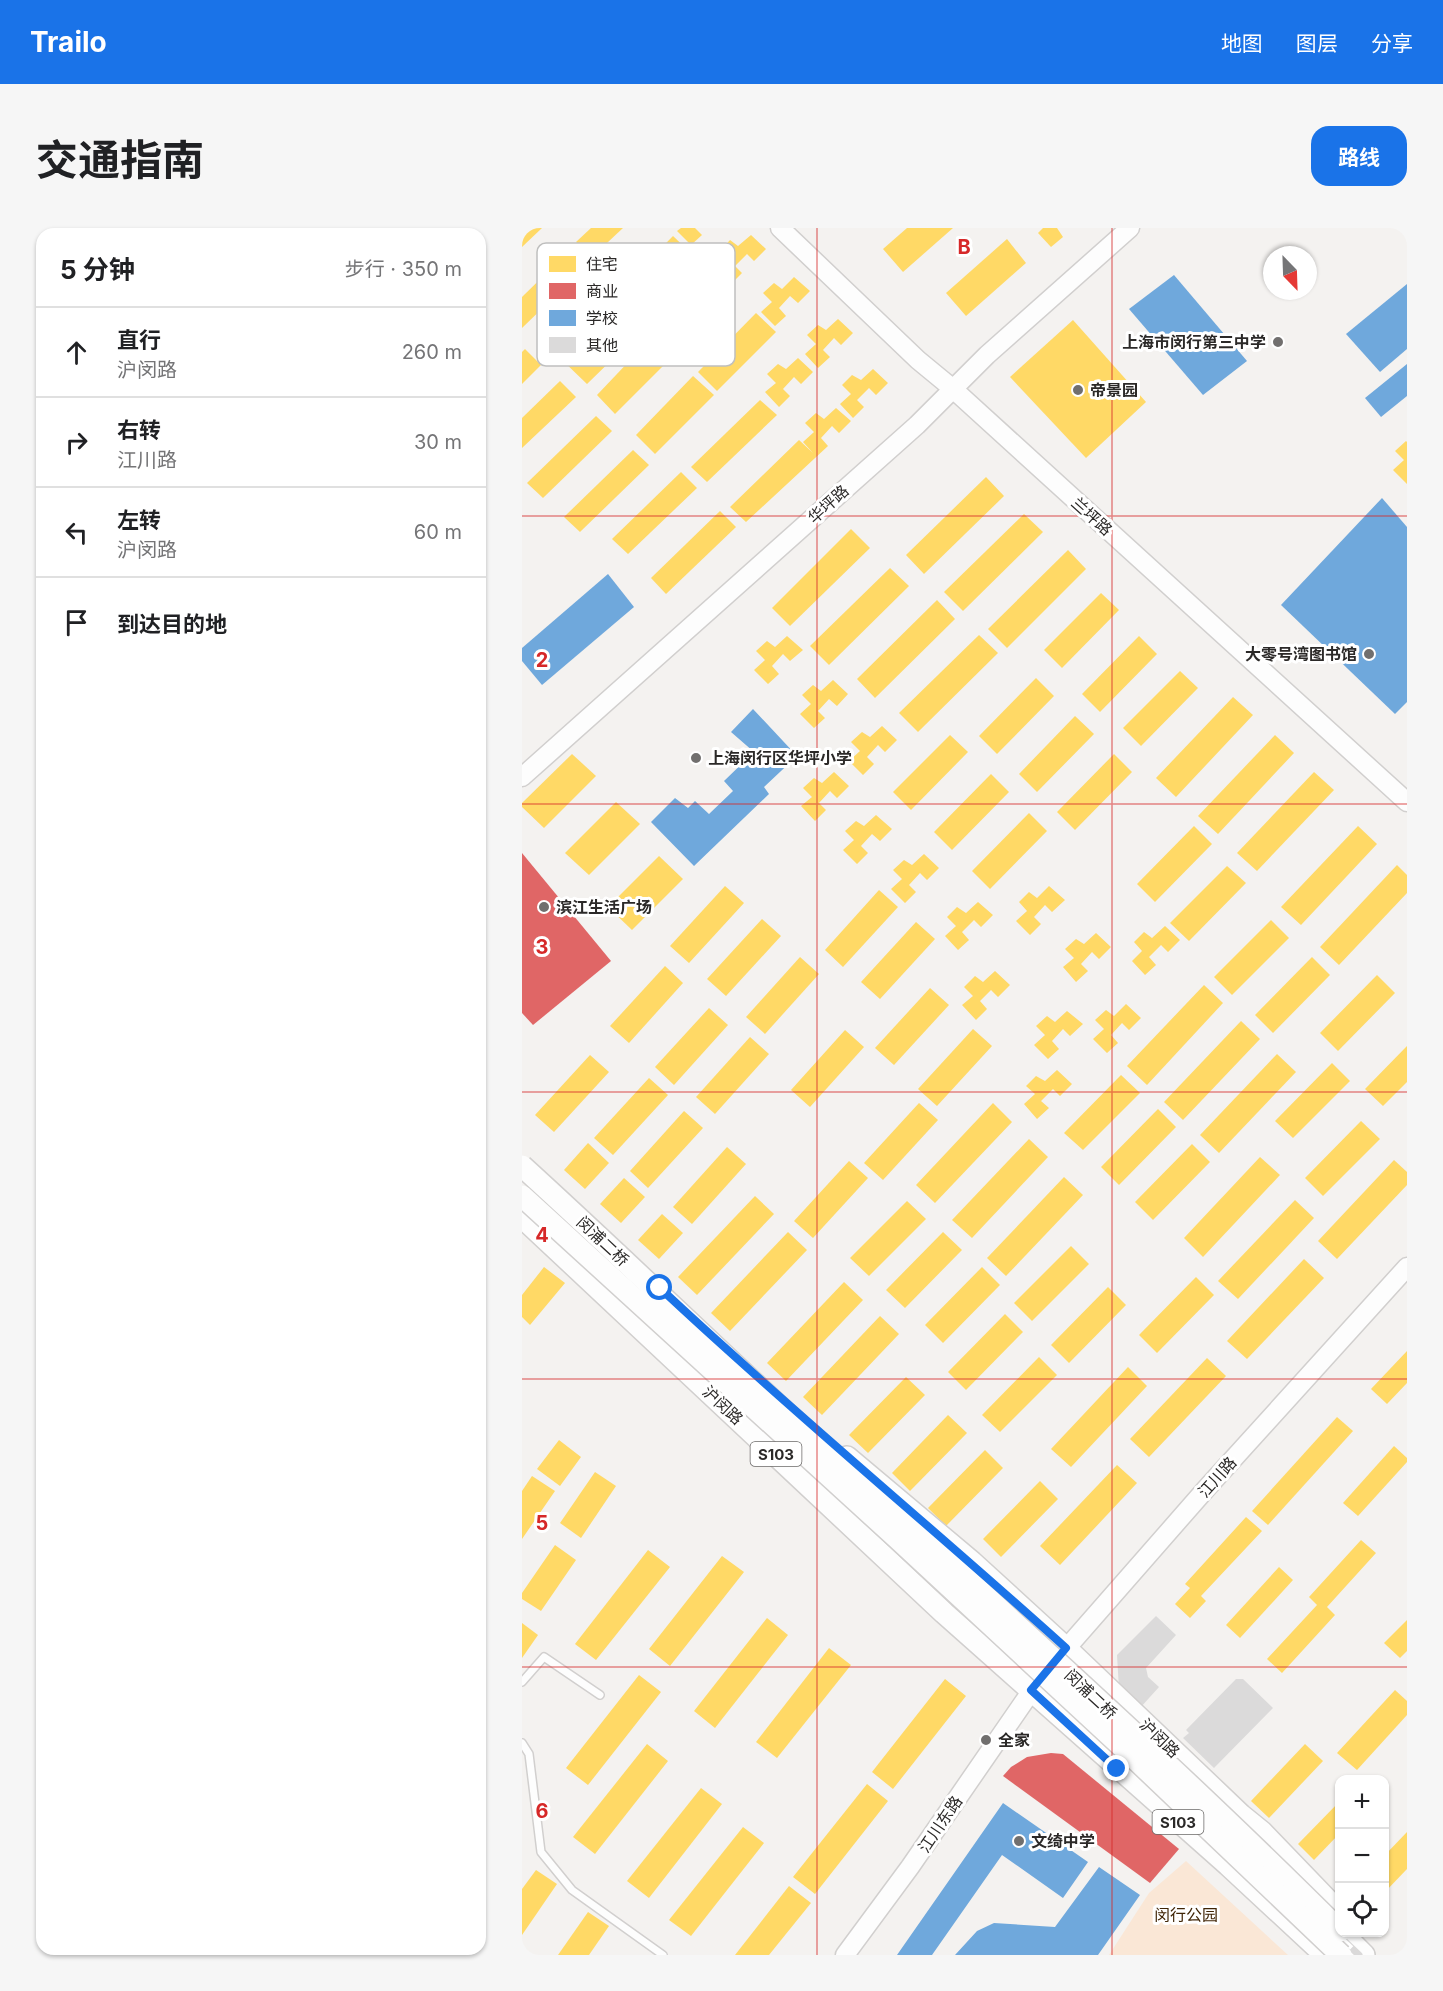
<!DOCTYPE html>
<html lang="zh">
<head>
<meta charset="utf-8">
<style>
	body { margin:0; font-family:Inter,"Noto Sans SC",sans-serif; background:#f6f6f6; color:#202124 }
	.controls { position:absolute; right:18px; bottom:18px; display:grid; overflow:hidden; border-radius:12px; box-shadow:0 2px 4px #0004 }
	.controls button { width:54px; height:54px; display:grid; place-items:center; padding:0; border:0; border-bottom:2px solid #e0e0e0; background:#fff; color:#202124; font:30px sans-serif }
	.compass { position:absolute; left:741px; top:18px; width:54px; height:54px; border-radius:50%; background:#fff; box-shadow:0 2px 4px #0004; rotate:157deg }
	.stop { position:absolute; width:18px; height:18px; margin:-14px; border:4px solid #1a73e8; border-radius:50%; background:#fff }
	.stop.end { background:#1a73e8; border-color:#fff; box-shadow:0 2px 6px #0008 }
	.list { margin:0; padding:0; list-style:none }
	h2 { display:flex; justify-content:space-between; align-items:center; height:78px; margin:0; padding:0 24px; font-size:26px }
	h2 small { font-size:20px; font-weight:400; color:#757577 }
	.list li { display:grid; grid-template-columns:39px 1fr auto; gap:18px; align-items:center; box-sizing:border-box; height:90px; padding:0 24px; border-top:2px solid #e0e0e0 }
	.list b { display:block; font-size:22px; white-space:nowrap }
	.list p { margin:0; font-size:20px; white-space:nowrap; color:#757577 }
	.list em { font-size:20px; font-style:normal; color:#757577 }
	.icon { flex:none; width:33px; height:33px; fill:none; stroke:currentColor; stroke-width:2; stroke-linecap:round; stroke-linejoin:round }
	.map { position:relative; flex:none; width:885px; height:1727px; overflow:hidden; border-radius:18px }
	header { display:flex; align-items:center; gap:36px; box-sizing:border-box; height:84px; padding:0 30px; background:#1a73e8; color:#fff }
	header strong { font-size:28px }
	nav { display:flex; gap:33px; margin-inline-start:auto; font-size:21px }
	.intro { display:flex; align-items:center; justify-content:space-between; box-sizing:border-box; height:144px; padding:0 36px }
	h1 { margin:0; font-size:42px }
	.button { padding:15px 27px; border-radius:18px; background:#1a73e8; color:#fff; font-size:21px; font-weight:700 }
	main { display:flex; gap:36px; padding:0 36px }
	aside { flex:1; background:#fff; border-radius:18px; box-shadow:0 2px 4px #0004 }
	.map>svg:first-child { display:block }
</style>
</head>
<body>
<header>
<strong>Trailo</strong>
<nav><a>地图</a><a>图层</a><a>分享</a></nav>
</header>
<div class="intro"><h1>交通指南</h1><a class="button">路线</a></div>
<main>
<aside>
<h2>5 分钟<small>步行 · 350 m</small></h2>
<ul class="list">
<li><svg class="icon" aria-label="ahead" viewBox="0 0 24 24"><path d="M12 20V5M6 11l6-6 6 6"/></svg><div><b>直行</b><p>沪闵路</p></div><em>260 m</em></li>
<li><svg class="icon" aria-label="right" viewBox="0 0 24 24"><path d="M7 20v-9h11M14 6l5 5-5 5"/></svg><div><b>右转</b><p>江川路</p></div><em>30 m</em></li>
<li><svg class="icon" aria-label="left" viewBox="0 0 24 24"><path d="M17 20v-9H6M10 6l-5 5 5 5"/></svg><div><b>左转</b><p>沪闵路</p></div><em>60 m</em></li>
<li><svg class="icon" aria-label="arrive" viewBox="0 0 24 24"><path d="M6 21V4h12l-3 4 3 4H6"/></svg><div><b>到达目的地</b></div></li>
</ul>
</aside>
<div class="map">
<svg width="885" height="1727" viewBox="0 0 885 1727">
	<rect width="100%" height="100%" fill="#f4f2f0"/>
	<polygon fill="#fae7d6" points="664,1633 766,1727 587,1727 627,1665"/>
	<g fill="#ffd966">
		<polygon points="0,0 20,0 0,19"/>
		<polygon points="69,0 101,0 70,29 54,14"/>
		<polygon points="159,0 173,0 180,7 169,17 155,3"/>
		<polygon points="385,0 431,0 381,44 361,21"/>
		<polygon points="521,0 535,0 541,9 529,19 516,5"/>
		<polygon points="229,7 244,21 232,33 225,26 213,38 220,45 209,56 196,41 206,32 198,23 208,12 216,18"/>
		<polygon points="151,8 171,27 112,86 93,67"/>
		<polygon points="485,11 504,35 444,88 424,65"/>
		<polygon points="49,21 65,37 0,100 0,69"/>
		<polygon points="272,49 288,63 276,75 268,68 257,80 264,88 253,98 239,84 250,74 241,65 252,55 260,61"/>
		<polygon points="83,81 98,95 90,102 105,117 65,156 38,130 60,110 56,107"/>
		<polygon points="234,85 254,104 195,163 176,144"/>
		<polygon points="316,91 331,105 319,117 312,110 301,122 308,129 296,140 283,126 294,116 285,107 296,97 304,102"/>
		<polygon points="551,92 624,174 564,230 488,149"/>
		<polygon points="132,107 153,126 93,186 75,167"/>
		<polygon points="3,121 19,137 0,156 0,124"/>
		<polygon points="276,130 291,144 279,156 272,149 261,161 268,168 257,179 243,164 254,155 245,146 256,136 264,141"/>
		<polygon points="351,141 366,155 354,167 347,160 335,172 342,179 331,190 318,176 329,166 320,157 330,147 339,152"/>
		<polygon points="171,148 192,167 133,226 114,207"/>
		<polygon points="38,153 54,169 0,220 0,190"/>
		<polygon points="238,172 255,187 185,254 169,239"/>
		<polygon points="314,180 329,193 317,205 310,198 299,210 306,218 224,294 208,279 277,212 291,225 281,214 292,204 283,195 294,185 302,191"/>
		<polygon points="74,188 90,203 21,270 5,255"/>
		<polygon points="884,213 885,214 885,256 871,242 882,232 873,223"/>
		<polygon points="111,222 127,237 58,304 42,289"/>
		<polygon points="159,244 175,260 106,326 90,311"/>
		<polygon points="464,249 482,268 402,346 384,327"/>
		<polygon points="198,283 214,299 144,366 129,350"/>
		<polygon points="502,286 521,304 441,383 422,364"/>
		<polygon points="329,301 348,320 268,398 250,380"/>
		<polygon points="546,322 564,341 485,420 466,401"/>
		<polygon points="368,340 387,358 307,437 288,418"/>
		<polygon points="579,365 597,382 540,440 522,422"/>
		<polygon points="415,372 433,391 353,470 335,451"/>
		<polygon points="457,407 476,425 396,504 377,485"/>
		<polygon points="265,408 281,422 268,433 261,426 250,438 257,446 246,456 232,442 243,432 234,423 245,413 253,419"/>
		<polygon points="617,408 635,426 578,484 560,466"/>
		<polygon points="658,443 676,460 619,518 601,500"/>
		<polygon points="514,450 532,468 475,526 457,508"/>
		<polygon points="311,452 326,466 315,478 307,471 296,483 303,490 292,500 278,486 289,476 280,467 291,457 299,463"/>
		<polygon points="711,469 731,487 654,569 634,550"/>
		<polygon points="553,488 572,506 515,564 497,546"/>
		<polygon points="360,498 375,512 363,524 356,517 345,529 352,536 341,547 327,533 338,523 329,514 340,504 348,509"/>
		<polygon points="428,507 446,524 389,582 371,564"/>
		<polygon points="753,507 772,525 696,606 676,588"/>
		<polygon points="50,526 74,548 22,600 0,579 0,575"/>
		<polygon points="592,526 610,544 553,602 535,584"/>
		<polygon points="312,544 327,558 315,570 308,563 297,575 304,582 293,593 279,578 290,569 281,560 292,550 300,555"/>
		<polygon points="792,544 812,562 735,643 715,625"/>
		<polygon points="469,546 487,564 430,622 412,604"/>
		<polygon points="94,574 118,596 67,647 43,625"/>
		<polygon points="507,585 525,603 468,661 450,643"/>
		<polygon points="354,587 370,601 358,613 350,606 339,618 346,625 335,636 321,622 332,612 323,603 334,593 342,598"/>
		<polygon points="672,598 690,616 633,674 615,656"/>
		<polygon points="836,598 855,616 779,697 759,679"/>
		<polygon points="402,626 417,640 405,652 398,645 387,657 394,664 383,675 369,661 380,651 371,642 382,632 390,637"/>
		<polygon points="137,628 161,651 110,702 86,679"/>
		<polygon points="875,637 885,647 885,665 817,737 798,719"/>
		<polygon points="705,638 724,655 667,713 648,695"/>
		<polygon points="203,658 222,675 167,735 148,718"/>
		<polygon points="527,658 543,672 530,684 523,677 512,689 519,696 508,707 494,693 505,683 497,674 507,664 515,670"/>
		<polygon points="357,662 376,679 321,739 303,722"/>
		<polygon points="456,674 471,687 459,699 452,692 440,704 447,712 436,722 423,708 434,698 425,689 435,679 444,685"/>
		<polygon points="240,691 259,708 204,768 185,751"/>
		<polygon points="749,692 767,710 710,767 692,749"/>
		<polygon points="394,694 413,711 358,771 339,754"/>
		<polygon points="643,698 658,712 646,724 639,717 627,729 634,737 623,747 610,733 620,723 612,714 622,704 630,710"/>
		<polygon points="574,705 589,719 577,731 570,724 559,736 566,743 554,754 541,739 552,730 543,721 554,711 562,716"/>
		<polygon points="278,729 297,746 243,806 224,789"/>
		<polygon points="790,729 808,747 751,805 733,787"/>
		<polygon points="143,738 161,755 107,815 88,798"/>
		<polygon points="473,743 488,757 476,769 469,762 458,773 465,781 454,792 440,777 451,768 442,759 453,748 461,754"/>
		<polygon points="855,747 873,765 816,823 798,805"/>
		<polygon points="682,757 701,775 625,857 605,838"/>
		<polygon points="408,760 427,777 372,837 353,820"/>
		<polygon points="604,776 619,790 607,802 600,795 589,807 596,815 585,825 571,811 582,801 573,792 584,782 592,788"/>
		<polygon points="187,780 206,797 152,857 133,839"/>
		<polygon points="545,783 561,796 548,808 541,801 530,813 537,821 526,831 512,817 523,807 514,798 525,788 533,794"/>
		<polygon points="719,793 738,811 661,892 642,874"/>
		<polygon points="451,801 470,818 415,878 396,861"/>
		<polygon points="323,802 342,819 288,879 269,862"/>
		<polygon points="228,809 247,826 193,886 174,869"/>
		<polygon points="885,818 885,854 861,878 843,861"/>
		<polygon points="755,826 774,844 697,925 678,907"/>
		<polygon points="68,827 87,844 32,904 13,887"/>
		<polygon points="810,835 828,853 771,910 753,893"/>
		<polygon points="535,842 550,856 538,868 531,861 519,873 527,880 515,891 502,876 513,866 504,858 514,848 523,853"/>
		<polygon points="599,847 618,865 561,922 542,905"/>
		<polygon points="127,850 146,867 91,927 72,910"/>
		<polygon points="397,875 416,892 361,952 342,935"/>
		<polygon points="471,875 490,894 413,975 394,957"/>
		<polygon points="636,881 654,899 597,957 579,939"/>
		<polygon points="162,883 181,900 126,960 108,943"/>
		<polygon points="839,893 858,911 801,968 783,950"/>
		<polygon points="507,911 526,929 450,1010 430,992"/>
		<polygon points="66,915 87,935 63,961 42,942"/>
		<polygon points="670,916 688,934 631,992 613,974"/>
		<polygon points="205,919 224,936 170,996 151,979"/>
		<polygon points="738,929 758,947 681,1029 662,1010"/>
		<polygon points="872,932 885,944 885,957 815,1031 796,1013"/>
		<polygon points="327,933 346,950 291,1010 272,993"/>
		<polygon points="542,949 561,967 484,1048 465,1030"/>
		<polygon points="102,950 123,969 99,995 78,976"/>
		<polygon points="233,968 252,986 175,1067 156,1049"/>
		<polygon points="773,972 792,990 716,1071 696,1053"/>
		<polygon points="385,973 404,991 347,1048 328,1030"/>
		<polygon points="140,986 161,1005 137,1031 116,1012"/>
		<polygon points="266,1004 285,1022 208,1103 189,1085"/>
		<polygon points="421,1004 440,1022 383,1080 364,1062"/>
		<polygon points="549,1018 567,1036 510,1093 492,1075"/>
		<polygon points="782,1031 802,1050 725,1131 705,1113"/>
		<polygon points="22,1039 43,1055 8,1097 0,1089 0,1067"/>
		<polygon points="460,1039 478,1057 421,1115 403,1097"/>
		<polygon points="674,1049 692,1067 635,1125 617,1107"/>
		<polygon points="322,1054 341,1072 264,1153 245,1135"/>
		<polygon points="586,1059 604,1077 547,1135 529,1117"/>
		<polygon points="483,1086 501,1104 444,1162 426,1144"/>
		<polygon points="358,1088 377,1106 300,1187 281,1169"/>
		<polygon points="885,1123 885,1155 865,1176 849,1161"/>
		<polygon points="517,1129 535,1147 478,1204 460,1187"/>
		<polygon points="685,1130 704,1148 627,1229 608,1211"/>
		<polygon points="606,1139 625,1158 549,1239 529,1221"/>
		<polygon points="384,1149 403,1167 346,1225 327,1207"/>
		<polygon points="426,1187 445,1205 388,1263 370,1245"/>
		<polygon points="815,1189 831,1203 746,1297 730,1283"/>
		<polygon points="37,1212 59,1229 38,1258 15,1241"/>
		<polygon points="872,1218 885,1230 885,1234 836,1288 821,1275"/>
		<polygon points="463,1222 481,1240 424,1298 406,1280"/>
		<polygon points="595,1237 615,1255 538,1337 518,1318"/>
		<polygon points="73,1244 94,1258 59,1310 38,1295"/>
		<polygon points="10,1248 33,1263 0,1311 0,1263"/>
		<polygon points="518,1253 536,1271 479,1329 461,1311"/>
		<polygon points="724,1289 740,1303 679,1368 684,1373 668,1390 653,1376 668,1360 663,1356"/>
		<polygon points="839,1312 854,1325 805,1379 813,1387 760,1445 745,1431 795,1377 787,1369"/>
		<polygon points="33,1317 54,1332 19,1383 0,1371 0,1365"/>
		<polygon points="126,1322 148,1339 74,1432 53,1416"/>
		<polygon points="200,1328 222,1344 148,1438 127,1421"/>
		<polygon points="757,1339 771,1352 718,1410 704,1397"/>
		<polygon points="245,1390 266,1407 193,1500 172,1483"/>
		<polygon points="885,1392 885,1423 878,1430 862,1415"/>
		<polygon points="0,1395 16,1407 0,1430"/>
		<polygon points="307,1420 329,1437 255,1530 234,1514"/>
		<polygon points="117,1447 139,1464 66,1557 44,1540"/>
		<polygon points="423,1451 444,1468 371,1561 350,1544"/>
		<polygon points="873,1462 885,1473 885,1487 835,1542 815,1525"/>
		<polygon points="125,1516 146,1533 73,1626 51,1609"/>
		<polygon points="783,1516 801,1533 747,1590 729,1573"/>
		<polygon points="345,1556 366,1573 293,1666 271,1649"/>
		<polygon points="179,1560 200,1576 127,1670 105,1653"/>
		<polygon points="818,1573 818,1605 792,1632 776,1616"/>
		<polygon points="221,1599 242,1615 169,1708 147,1692"/>
		<polygon points="885,1604 885,1641 862,1665 862,1628"/>
		<polygon points="14,1642 35,1656 0,1707 0,1661"/>
		<polygon points="267,1658 289,1675 247,1727 213,1727"/>
		<polygon points="66,1684 87,1698 67,1727 36,1727"/>
	</g>
	<g fill="#e06666">
		<polygon points="0,625 89,733 11,797 0,785"/>
		<polygon points="529,1525 541,1526 657,1621 628,1655 481,1548 489,1539 505,1529"/>
	</g>
	<g fill="#6fa8dc">
		<polygon points="652,47 725,133 681,167 607,81"/>
		<polygon points="885,56 885,121 858,144 824,106"/>
		<polygon points="885,136 885,168 859,189 843,170"/>
		<polygon points="860,270 885,299 885,474 873,486 759,377"/>
		<polygon points="86,346 112,379 20,457 0,433 0,420"/>
		<polygon points="231,481 275,528 242,559 247,566 172,638 129,594 153,570 166,580 173,573 187,586 211,563 202,553 232,524 209,504"/>
		<polygon points="481,1575 566,1634 541,1670 480,1627 410,1727 375,1727"/>
		<polygon points="577,1639 618,1667 576,1727 433,1727 455,1703 472,1695 533,1699"/>
	</g>
	<g fill="#dbdada">
		<polygon points="634,1388 654,1407 624,1440 626,1449 637,1459 618,1480 597,1461 595,1427"/>
		<polygon points="714,1451 721,1451 751,1480 692,1540 661,1510 667,1505 664,1502"/>
	</g>
	<g fill="none" stroke-linecap="round" stroke-linejoin="round">
		<defs>
			<g id="lane">
				<polyline points="0,1454 22,1429 78,1467"/>
				<polyline points="0,1515 7,1526 19,1624 50,1662 141,1727"/>
			</g>
			<g id="secondary">
				<polyline points="258,0 396,132 430,160 885,574"/>
				<polyline points="0,549 395,197 465,127 608,0"/>
				<polyline points="535,1431 683,1262 885,1039"/>
				<polyline points="323,1727 388,1639 517,1452"/>
			</g>
			<g id="primary">
				<polyline points="0,989 422,1385 706,1637 803,1727"/>
				<polyline points="325,1229 450,1334 544,1420 719,1587 740,1604 818,1685"/>
				<polyline points="819,1704 842,1727"/>
			</g>
		</defs>
		<use href="#lane" stroke="#d1cfce" stroke-width="10"/>
		<use href="#secondary" stroke="#d1cfce" stroke-width="21"/>
		<use href="#primary" stroke="#d1cfce" stroke-width="24"/>
		<use href="#lane" stroke="#fdfdfd" stroke-width="7"/>
		<use href="#secondary" stroke="#fdfdfd" stroke-width="18"/>
		<use href="#primary" stroke="#fdfdfd" stroke-width="21"/>
		<defs>
			<polyline id="rail" points="0,947 584,1485 837,1727"/>
		</defs>
		<use href="#rail" stroke="#dad9d9" stroke-width="7"/>
		<use href="#rail" stroke="#fff" stroke-width="4.5" stroke-dasharray="14" stroke-linecap="butt"/>
		<defs>
			<g id="primary-bridge">
				<path d="M0 938C111 1039 218 1144 329 1245 493 1396 660 1545 818 1703"/>
				<polyline points="0,968 375,1310 608,1526 819,1727"/>
			</g>
		</defs>
		<use href="#primary-bridge" stroke="#d1cfce" stroke-width="24" stroke-linecap="butt"/>
		<use href="#primary-bridge" stroke="#fdfdfd" stroke-width="21"/>
	</g>
	<g fill="none" stroke-linecap="round" stroke-linejoin="round">
		<path stroke="#1a73e8" stroke-width="8" d="M138 1060C270 1184 410 1299 544 1420L509 1462 595 1541"/>
	</g>
	<path fill="none" stroke="#d62828" stroke-width="1.5" stroke-opacity="0.55" d="M295 0V1727M590 0V1727M0 288H885M0 576H885M0 864H885M0 1151H885M0 1439H885"/>
	<g fill="#716f6e" stroke="#fff" stroke-width="2">
		<circle cx="756" cy="114" r="6"/>
		<circle cx="556" cy="162" r="6"/>
		<circle cx="847" cy="426" r="6"/>
		<circle cx="174" cy="530" r="6"/>
		<circle cx="22" cy="679" r="6"/>
		<circle cx="464" cy="1512" r="6"/>
		<circle cx="497" cy="1613" r="6"/>
	</g>
	<g text-anchor="middle" dominant-baseline="central" stroke-width="6" stroke-linejoin="round" paint-order="stroke">
		<g fill="#fff" stroke="#6b6968" stroke-width="1.5">
			<rect x="228.5" y="1214" width="51" height="24" rx="4.5"/>
			<rect x="630.5" y="1582" width="51" height="24" rx="4.5"/>
		</g>
		<g font-size="15" font-weight="bold" fill="#2b2928">
			<text x="254" y="1226">S103</text>
			<text x="656" y="1594">S103</text>
		</g>
		<g font-size="16" font-weight="bold" fill="#2b2928" stroke="#fff" text-anchor="start">
			<text x="744" y="114" text-anchor="end">上海市闵行第三中学</text>
			<text x="568" y="162">帝景园</text>
			<text x="835" y="426" text-anchor="end">大零号湾图书馆</text>
			<text x="186" y="530">上海闵行区华坪小学</text>
			<text x="34" y="679">滨江生活广场</text>
			<text x="476" y="1512">全家</text>
			<text x="509" y="1613">文绮中学</text>
		</g>
		<g font-size="16" fill="#2b2928" stroke="#fff">
			<text transform="translate(306 276) rotate(-42)">华坪路</text>
			<text transform="translate(570 288) rotate(42)">兰坪路</text>
			<text transform="translate(81 1013) rotate(43)">闵浦二桥</text>
			<text transform="translate(201 1177) rotate(43)">沪闵路</text>
			<text transform="translate(695 1249) rotate(-48)">江川路</text>
			<text transform="translate(569 1466) rotate(43)">闵浦二桥</text>
			<text transform="translate(638 1510) rotate(44)">沪闵路</text>
			<text transform="translate(418 1596) rotate(-56)">江川东路</text>
		</g>
		<g font-size="16" fill="#402506" stroke="#fff">
			<text x="664" y="1687">闵行公园</text>
		</g>
	</g>
	<rect x="15" y="15" width="198" height="123" rx="9" fill="#fff" stroke="#bfbfbe" stroke-width="1.5"/>
	<rect x="27" y="28" width="27" height="16" fill="#ffd966"/>
	<rect x="27" y="55" width="27" height="16" fill="#e06666"/>
	<rect x="27" y="82" width="27" height="16" fill="#6fa8dc"/>
	<rect x="27" y="109" width="27" height="16" fill="#dbdada"/>
	<g font-size="16" fill="#2b2928">
		<text x="64" y="42">住宅</text>
		<text x="64" y="69">商业</text>
		<text x="64" y="96">学校</text>
		<text x="64" y="123">其他</text>
	</g>
	<g font-size="20" text-anchor="middle" font-weight="bold" fill="#d62828" stroke="#fff" stroke-width="6" stroke-linejoin="round" paint-order="stroke">
		<text x="442" y="26">B</text>
		<text x="20" y="439">2</text>
		<text x="20" y="726">3</text>
		<text x="20" y="1014">4</text>
		<text x="20" y="1302">5</text>
		<text x="20" y="1590">6</text>
	</g>
</svg>
<div class="controls">
<button>+</button>
<button>−</button>
<button><svg class="icon" aria-label="locate" viewBox="0 0 24 24"><circle cx="12" cy="12" r="6"/><path d="M12 2v4M12 18v4M2 12h4M18 12h4"/></svg></button>
</div>
<svg class="compass" viewBox="-18 -18 36 36"><path d="M0-13l5 13h-10z" fill="#e53935"/><path d="M0 13l5-13h-10z" fill="#757577"/></svg>
<div class="stop" style="left:138px;top:1060px"></div>
<div class="stop end" style="left:595px;top:1541px"></div>
</div>
</main>
</body>
</html>
